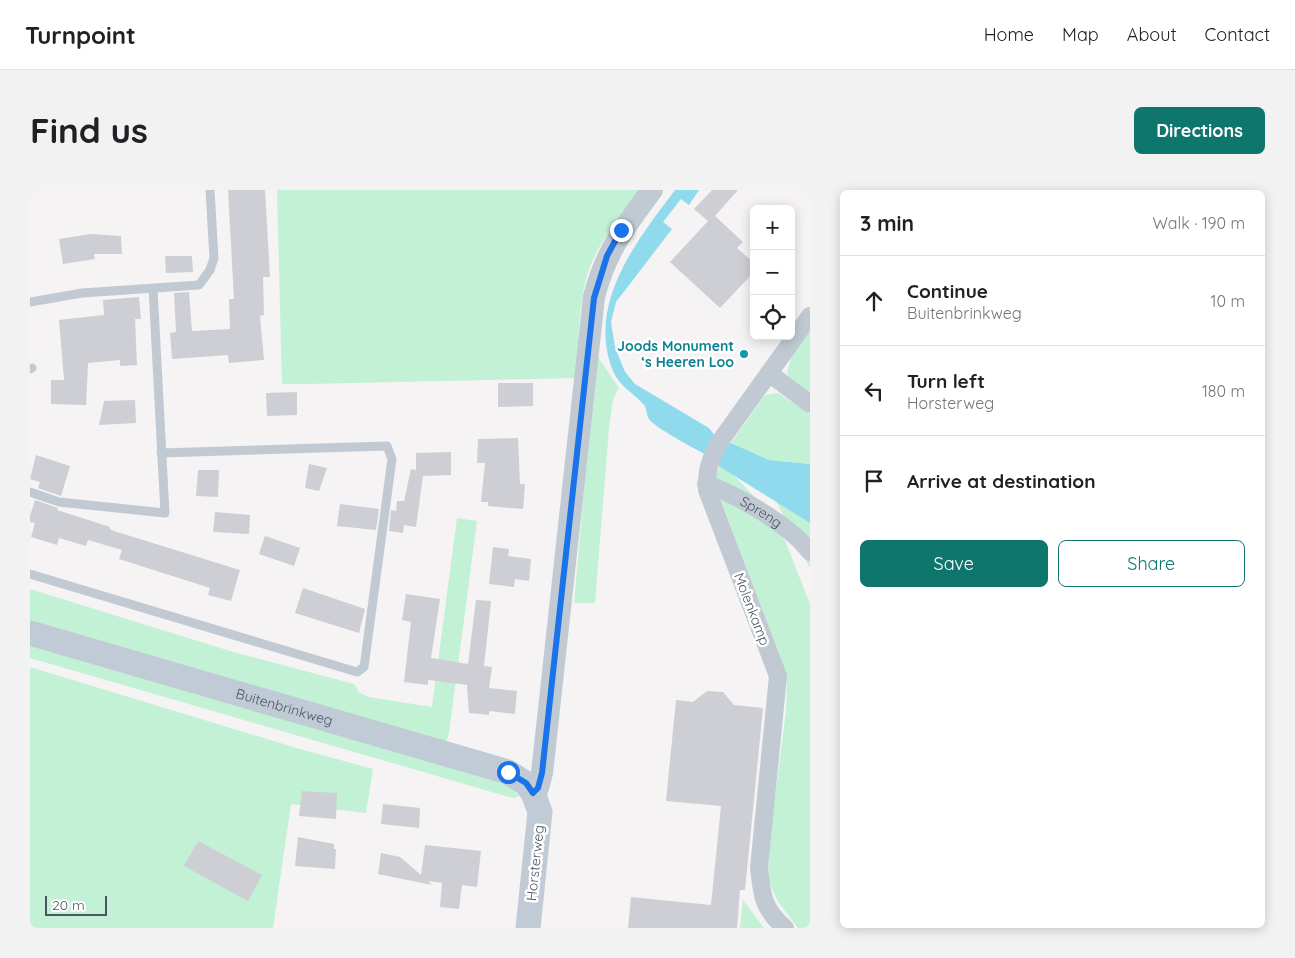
<!DOCTYPE html>
<html lang="en">
<head>
<meta charset="utf-8">
<style>
	body { margin:0; font-family:Quicksand,sans-serif; background:#f2f2f2; color:#202124 }
	.controls { position:absolute; right:15px; top:15px; display:grid; overflow:hidden; border-radius:8px; box-shadow:0 2px 12px #0003 }
	.controls button { width:45px; height:45px; display:grid; place-items:center; padding:0; border:0; border-bottom:1px solid #e0e0e0; background:#fff; color:#202124; font:25px sans-serif }
	.scale { position:absolute; left:15px; bottom:12px; width:62px; box-sizing:border-box; padding-left:5px; border:2px solid #4a5661; border-top:0; font-size:14px; line-height:18px; white-space:nowrap; color:#4a5661; -webkit-text-stroke:4px #fff; paint-order:stroke }
	.stop { position:absolute; width:15px; height:15px; margin:-11px; border:4px solid #1a73e8; border-radius:50%; background:#fff }
	.stop.end { background:#1a73e8; border-color:#fff; box-shadow:0 1px 5px #0008 }
	.list { margin:0; padding:0; list-style:none }
	h2 { display:flex; justify-content:space-between; align-items:center; height:65px; margin:0; padding:0 20px; font-size:21px }
	h2 small { font-size:16px; font-weight:400; color:#757577 }
	.list li { display:grid; grid-template-columns:32px 1fr auto; gap:15px; align-items:center; box-sizing:border-box; height:90px; padding:0 20px; border-top:1px solid #e0e0e0 }
	.list b { display:block; font-size:19px; white-space:nowrap }
	.list p { margin:0; font-size:16px; white-space:nowrap; color:#757577 }
	.list em { font-size:16px; font-style:normal; color:#757577 }
	.actions { display:flex; gap:10px; padding:15px 20px }
	.actions a { flex:1; padding:11px 0; border:1px solid #0f766e; border-radius:8px; text-align:center; font-size:18px; color:#0f766e }
	.actions .main { background:#0f766e; color:#fff }
	.icon { flex:none; width:28px; height:28px; fill:none; stroke:currentColor; stroke-width:2; stroke-linecap:round; stroke-linejoin:round }
	.map { position:relative; flex:none; width:780px; height:738px; overflow:hidden; border-radius:8px }
	header { display:flex; align-items:center; gap:30px; box-sizing:border-box; height:70px; padding:0 25px; background:#fff; border-bottom:1px solid #e0e0e0 }
	header strong { font-size:24px }
	nav { display:flex; gap:28px; margin-inline-start:auto; font-size:18px }
	.intro { display:flex; align-items:center; justify-content:space-between; box-sizing:border-box; height:120px; padding:0 30px }
	h1 { margin:0; font-size:35px }
	.button { padding:12px 22px; border-radius:8px; background:#0f766e; color:#fff; font-size:18px; font-weight:700 }
	main { display:flex; gap:30px; padding:0 30px }
	aside { flex:1; background:#fff; border-radius:8px; box-shadow:0 2px 12px #0003 }
	.map>svg:first-child { display:block }
</style>
</head>
<body>
<header>
<strong>Turnpoint</strong>
<nav><a>Home</a><a>Map</a><a>About</a><a>Contact</a></nav>
</header>
<div class="intro"><h1>Find us</h1><a class="button">Directions</a></div>
<main>
<div class="map">
<svg width="780" height="738" viewBox="0 0 780 738">
	<rect width="100%" height="100%" fill="#f5f3f3"/>
	<g fill="#c3f1d5">
		<path d="M247 0H610C592 24 573 46 561 74 549 101 548 157 546 188L276 194H252Z"/>
		<polygon points="780,142 780,206 765,195 757,183 762,165"/>
		<polygon points="566,164 589,198 583,209 579,238 565,413 544,413"/>
		<polygon points="748,203 780,224 780,274 739,270 701,253 735,205"/>
		<path d="M692 273 742 325 756 353 780 414V738H768L747 710 738 689 740 647 756 521 757 492 750 466 690 308C686 295 683 286 692 273Z"/>
		<polygon points="746,311 780,333 780,378"/>
		<polygon points="427,328 447,331 419,543 415,556 0,434 0,399 200,461 324,494 329,502 338,507 402,517"/>
		<polygon points="0,455 474,592 489,606 483,608 0,468"/>
		<polygon points="0,477 270,559 343,579 336,623 261,614 243,738 0,738"/>
		<polygon points="713,710 734,738 710,738"/>
	</g>
	<path fill="#90daee" d="M645 0H669L659 15 651 9 633 32 642 39 586 112 581 132 585 157 595 182 605 194 679 238 686 247 697 254 701 253 739 270 780 274V333L687 275 686 270C673 263 626 239 619 229 616 224 617 219 614 215 604 203 589 196 583 181 556 113 607 51 645 0Z"/>
	<g fill="#cdcfd5">
		<polygon points="198,0 235,0 240,87 233,87 234,125 230,126 234,170 199,173 198,165 142,169 140,143 146,142 144,103 159,102 162,141 200,139 199,109 204,109"/>
		<polygon points="682,0 708,0 685,26 713,52 707,58 724,73 724,82 690,118 640,72 678,31 664,19"/>
		<polygon points="61,44 91,46 92,64 64,64 65,69 33,74 29,49"/>
		<polygon points="135,66 162,66 163,82 136,83"/>
		<polygon points="109,107 111,129 105,129 107,175 90,176 90,170 58,173 56,215 21,214 21,190 34,190 29,130 74,125 73,110"/>
		<polygon points="468,193 503,193 503,216 468,217"/>
		<polygon points="267,202 267,225 237,226 236,203"/>
		<polygon points="105,210 106,233 69,235 74,211"/>
		<polygon points="488,248 490,294 495,294 493,319 458,316 458,312 451,312 455,273 447,273 448,249"/>
		<polygon points="421,262 421,285 393,286 386,337 374,335 373,343 359,341 361,320 366,321 367,311 374,311 381,279 386,280 386,263"/>
		<polygon points="6,265 40,276 31,306 8,298 10,292 0,289"/>
		<polygon points="279,274 297,278 289,301 275,298"/>
		<polygon points="168,280 189,280 188,307 166,306"/>
		<polygon points="5,310 28,318 27,320 80,337 80,339 84,341 210,380 201,411 178,405 180,398 89,369 92,360 58,350 56,356 29,348 27,355 1,347 5,333 0,332 0,326"/>
		<polygon points="310,314 349,319 346,340 307,336"/>
		<polygon points="185,322 220,325 219,344 183,342"/>
		<polygon points="235,346 270,358 264,376 229,364"/>
		<polygon points="463,357 479,359 478,366 501,369 499,391 485,389 484,397 459,394"/>
		<polygon points="273,398 335,419 329,443 265,423"/>
		<polygon points="376,404 410,409 401,468 438,474 446,410 461,411 454,476 462,477 459,498 487,501 485,524 459,521 459,525 439,523 437,495 398,490 398,495 374,492 381,432 372,430"/>
		<polygon points="677,501 693,502 704,515 733,518 715,700 710,700 707,738 598,738 601,707 681,715 691,616 636,611 646,510 663,512"/>
		<polygon points="272,601 307,603 306,629 269,626"/>
		<polygon points="353,614 390,618 389,638 351,634"/>
		<polygon points="268,647 304,654 304,659 306,659 305,679 265,676"/>
		<polygon points="168,651 232,685 218,711 154,676"/>
		<polygon points="395,655 451,661 447,697 432,695 429,719 410,717 412,693 398,691 402,695 348,684 351,663 370,667 391,685"/>
	</g>
	<g fill="none" stroke-linecap="round" stroke-linejoin="round">
		<g stroke="#c1cad2" stroke-width="9">
			<polyline points="0,112 52,103 169,95 180,80 184,68 180,0"/>
			<polyline points="0,179 2,178"/>
			<polyline points="0,302 29,312 135,323 123,99"/>
			<polyline points="0,384 327,482 334,477 362,269 357,256 131,263"/>
		</g>
		<g stroke="#c1cad2" stroke-width="18">
			<polyline points="739,183 780,214"/>
			<path id="s1" d="M676 294C706 304 761 336 780 362"/>
			<path d="M755 738C733 719 732 706 729 678L748 486 677 300C676 280 681 266 691 250L780 126"/>
		</g>
		<path stroke="#c1cad2" stroke-width="22" d="M503 603 508 598 512 583 564 107C575 63 595 36 622 0"/>
		<path stroke="#c1cbd6" stroke-width="25" id="s2" d="M0 443 478 582 495 593 503 603 510 622 498 738"/>
	</g>
	<g fill="none" stroke-linecap="round" stroke-linejoin="round">
		<polyline stroke="#1a73e8" stroke-width="6" points="478,582 496,593 503,603 508,598 512,583 564,108 577,66 591,40"/>
	</g>
	<circle fill="#0f9aa8" stroke="#fff" stroke-width="2" cx="714" cy="164" r="5"/>
	<g text-anchor="middle" dominant-baseline="central" stroke-width="5" stroke-linejoin="round" paint-order="stroke">
		<g font-size="14" font-weight="bold" fill="#0d838f" stroke="#fff" text-anchor="end">
			<text x="704" y="156">Joods Monument<tspan x="704" dy="16">‘s Heeren Loo</tspan></text>
		</g>
		<g font-size="14" fill="#4a5661" stroke="#fff">
			<text stroke="none"><textPath href="#s1" startOffset="62">Spreng</textPath></text>
			<text transform="translate(722 419) rotate(69)">Molenkamp</text>
			<text stroke="none"><textPath href="#s2" startOffset="265">Buitenbrinkweg</textPath></text>
			<text transform="translate(505 673) rotate(-84)">Horsterweg</text>
		</g>
	</g>
</svg>
<div class="controls">
<button>+</button>
<button>−</button>
<button><svg class="icon" aria-label="locate" viewBox="0 0 24 24"><circle cx="12" cy="12" r="6"/><path d="M12 2v4M12 18v4M2 12h4M18 12h4"/></svg></button>
</div>
<div class="scale">20 m</div>
<div class="stop" style="left:478px;top:582px"></div>
<div class="stop end" style="left:591px;top:40px"></div>
</div>
<aside>
<h2>3 min<small>Walk · 190 m</small></h2>
<ul class="list">
<li><svg class="icon" aria-label="ahead" viewBox="0 0 24 24"><path d="M12 20V5M6 11l6-6 6 6"/></svg><div><b>Continue</b><p>Buitenbrinkweg</p></div><em>10 m</em></li>
<li><svg class="icon" aria-label="left" viewBox="0 0 24 24"><path d="M17 20v-9H6M10 6l-5 5 5 5"/></svg><div><b>Turn left</b><p>Horsterweg</p></div><em>180 m</em></li>
<li><svg class="icon" aria-label="arrive" viewBox="0 0 24 24"><path d="M6 21V4h12l-3 4 3 4H6"/></svg><div><b>Arrive at destination</b></div></li>
</ul>
<div class="actions"><a class="main">Save</a><a>Share</a></div>
</aside>
</main>
</body>
</html>
